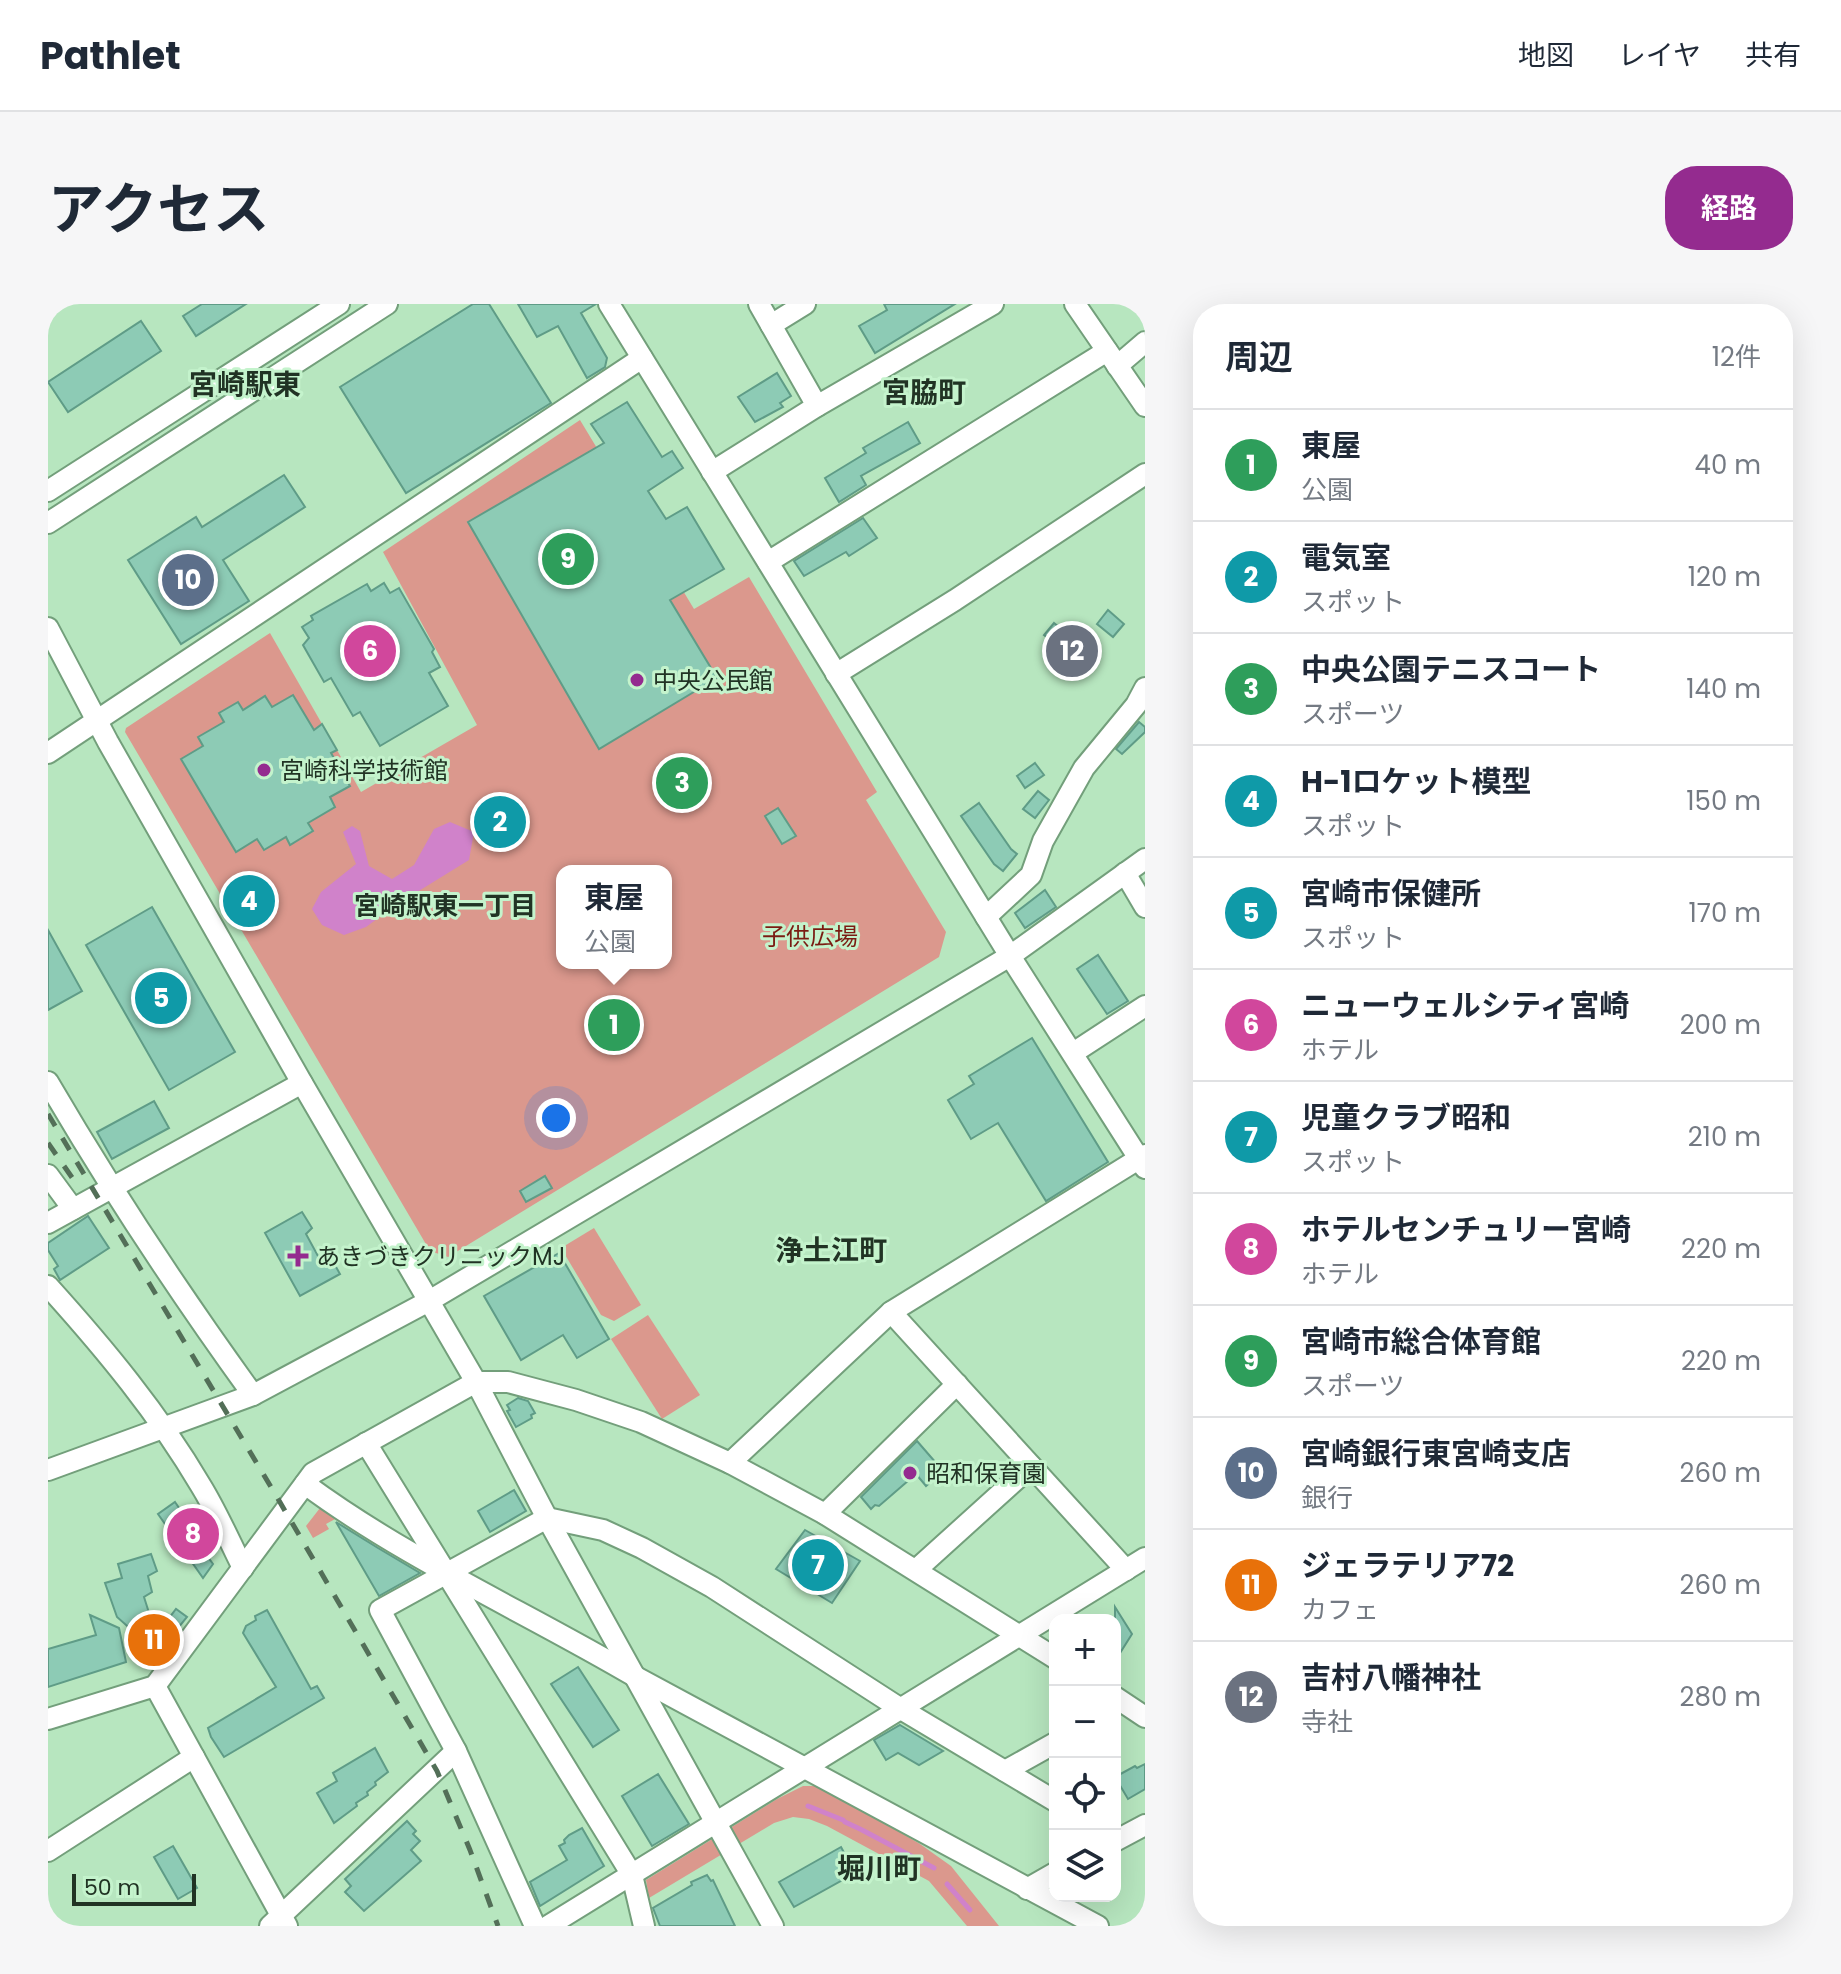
<!DOCTYPE html>
<html lang="ja">
<head>
<meta charset="utf-8">
<style>
	body { margin:0; font-family:Poppins,"Noto Sans JP",sans-serif; background:#f6f6f7; color:#1f2937 }
	.controls { position:absolute; right:24px; bottom:24px; display:grid; overflow:hidden; border-radius:16px; box-shadow:0 8px 32px #0002 }
	.controls button { width:72px; height:72px; display:grid; place-items:center; padding:0; border:0; border-bottom:2px solid #e0e1e3; background:#fff; color:#1f2937; font:40px sans-serif }
	.scale { position:absolute; left:24px; bottom:20px; width:124px; box-sizing:border-box; padding-left:8px; border:4px solid #213324; border-top:0; font-size:22px; line-height:28px; white-space:nowrap; color:#213324; -webkit-text-stroke:6px #c4f3cc; paint-order:stroke }
	.you { position:absolute; left:508px; top:814px; width:28px; height:28px; margin:-20px; border:6px solid #fff; border-radius:50%; background:#1a73e8; box-shadow:0 0 0 12px #1a73e833 }
	.badge { display:grid; place-items:center; width:52px; height:52px; border-radius:50%; background:#942b8f; color:#fff; font-size:26px; font-weight:700 }
	.pin { position:absolute; translate:-50% -50%; border:4px solid #fff; box-shadow:0 2px 8px #0006 }
	.popup { position:absolute; left:508px; top:561px; width:116px; height:104px; box-sizing:border-box; display:grid; place-content:center; border-radius:16px; background:#fff; filter:drop-shadow(0 2px 6px #0005); font-size:26px; white-space:nowrap; color:#747a83 }
	.popup b { font-size:30px; color:#1f2937 }
	.popup::after { content:''; position:absolute; left:50%; top:100%; margin-left:-16px; border:16px solid transparent; border-top-color:#fff }
	.list { margin:0; padding:0; list-style:none }
	h2 { display:flex; justify-content:space-between; align-items:center; height:104px; margin:0; padding:0 32px; font-size:34px }
	h2 small { font-size:26px; font-weight:400; color:#747a83 }
	.list li { display:grid; grid-template-columns:52px 1fr auto; gap:24px; align-items:center; box-sizing:border-box; height:112px; padding:0 32px; border-top:2px solid #e0e1e3 }
	.list b { display:block; font-size:30px; white-space:nowrap }
	.list p { margin:0; font-size:26px; white-space:nowrap; color:#747a83 }
	.list em { font-size:26px; font-style:normal; color:#747a83 }
	.icon { flex:none; width:44px; height:44px; fill:none; stroke:currentColor; stroke-width:2; stroke-linecap:round; stroke-linejoin:round }
	.map { position:relative; flex:none; width:1097px; height:1622px; overflow:hidden; border-radius:32px }
	header { display:flex; align-items:center; gap:48px; box-sizing:border-box; height:112px; padding:0 40px; background:#fff; border-bottom:2px solid #e0e1e3 }
	header strong { font-size:38px }
	nav { display:flex; gap:44px; margin-inline-start:auto; font-size:28px }
	.intro { display:flex; align-items:center; justify-content:space-between; box-sizing:border-box; height:192px; padding:0 48px }
	h1 { margin:0; font-size:56px }
	.button { padding:20px 36px; border-radius:32px; background:#942b8f; color:#fff; font-size:28px; font-weight:700 }
	main { display:flex; gap:48px; padding:0 48px }
	aside { flex:1; background:#fff; border-radius:32px; box-shadow:0 8px 32px #0002 }
	.map>svg:first-child { display:block }
</style>
</head>
<body>
<header>
<strong>Pathlet</strong>
<nav><a>地図</a><a>レイヤ</a><a>共有</a></nav>
</header>
<div class="intro"><h1>アクセス</h1><a class="button">経路</a></div>
<main>
<div class="map">
<svg width="1097" height="1622" viewBox="0 0 1097 1622">
	<rect width="100%" height="100%" fill="#b7e6bf"/>
	<g fill="#db988d" fill-rule="evenodd">
		<path d="M532 116 646 305 701 273 829 488 818 496 898 628 891 653 400 953 382 947 77 428 78 424 222 329 313 488 429 421 335 248ZM514 567H618V659H514Z"/>
		<polygon points="546,924 593,1001 566,1017 553,1011 513,944"/>
		<polygon points="600,1011 652,1091 614,1115 563,1035"/>
		<polygon points="272,1204 289,1214 278,1220 281,1225 265,1234 258,1222"/>
		<polygon points="755,1482 768,1482 785,1489 872,1540 903,1562 951,1622 919,1622 881,1577 779,1522 761,1515 745,1513 726,1519 601,1594 598,1576 729,1495"/>
	</g>
	<polygon fill="#d082ca" points="402,518 426,528 421,556 348,601 318,623 296,631 274,621 264,605 273,588 308,560 295,528 304,522 312,527 321,562 344,575 366,561 386,525"/>
	<g fill="none" stroke-linecap="round" stroke-linejoin="round">
		<g stroke="#d082ca" stroke-width="5">
			<polyline points="760,1502 795,1516"/>
			<polyline points="797,1518 812,1525"/>
			<polyline points="814,1526 886,1564"/>
			<polyline points="899,1580 922,1606"/>
		</g>
	</g>
	<g fill="#8dcbb5" stroke="#5f9c87" stroke-width="2">
		<polygon points="154,0 198,0 148,32 135,12"/>
		<polygon points="425,0 441,0 503,99 358,189 292,83"/>
		<polygon points="470,0 548,0 533,9 559,54 557,63 539,74 510,22 489,33"/>
		<polygon points="836,0 907,0 827,49 811,22 839,6"/>
		<polygon points="93,17 113,47 20,108 0,78"/>
		<polygon points="729,69 743,92 732,99 735,103 707,118 690,93"/>
		<polygon points="579,98 614,153 624,147 635,164 600,187 618,215 639,203 676,265 622,296 669,374 551,445 420,218 556,139 543,120"/>
		<polygon points="860,118 872,139 813,172 818,181 791,198 777,174 818,149 815,144"/>
		<polygon points="236,171 257,203 175,256 201,297 133,340 80,256 148,213 154,223"/>
		<polygon points="815,214 829,234 801,252 798,248 756,272 746,257"/>
		<polygon points="336,279 342,289 351,284 386,345 384,348 392,363 381,369 400,402 332,442 312,408 305,412 283,374 276,378 255,341 261,334 254,323 265,316 263,312 319,280 323,287"/>
		<polygon points="1060,306 1076,320 1065,333 1049,320"/>
		<polygon points="1006,319 1017,328 1019,324 1038,340 1021,359 1003,344 1007,339 996,331"/>
		<polygon points="245,391 266,426 274,420 289,446 283,449 302,482 282,493 287,503 260,519 265,527 242,541 238,533 216,546 209,535 188,548 133,455 155,442 150,433 176,418 171,409 190,398 195,406 217,392 224,403"/>
		<polygon points="1091,418 1097,423 1097,428 1074,450 1068,445"/>
		<polygon points="987,459 996,471 977,484 969,472"/>
		<polygon points="990,487 1001,496 987,514 975,505"/>
		<polygon points="931,499 963,545 969,550 955,567 946,560 913,512"/>
		<polygon points="730,504 748,532 734,540 717,512"/>
		<polygon points="997,586 1008,603 977,624 967,609"/>
		<polygon points="104,603 187,748 121,786 38,641"/>
		<polygon points="0,626 34,687 0,706"/>
		<polygon points="1050,651 1080,697 1059,710 1029,665"/>
		<polygon points="984,734 1060,858 998,897 950,819 923,835 900,796 926,780 921,772"/>
		<polygon points="106,797 121,824 64,855 49,828"/>
		<polygon points="497,872 504,884 478,898 472,887"/>
		<polygon points="254,908 264,924 258,930 271,954 280,949 292,970 252,992 217,929"/>
		<polygon points="40,912 61,944 12,976 6,965 10,962 0,946 0,939"/>
		<polygon points="511,949 561,1035 529,1054 515,1031 473,1056 436,992"/>
		<polygon points="470,1094 480,1097 487,1109 483,1111 484,1114 468,1123 459,1107 462,1106 459,1101"/>
		<polygon points="869,1137 895,1167 878,1182 868,1170 831,1202 827,1201 823,1205 813,1193"/>
		<polygon points="466,1186 478,1207 442,1228 430,1207"/>
		<polygon points="127,1198 142,1220 153,1212 169,1241 157,1249 165,1260 155,1274 110,1210"/>
		<polygon points="288,1218 330,1244 372,1269 331,1292"/>
		<polygon points="757,1226 812,1257 784,1299 728,1265"/>
		<polygon points="103,1250 109,1267 100,1272 104,1288 96,1293 108,1331 128,1305 139,1313 112,1346 113,1352 69,1313 57,1279 74,1274 70,1260"/>
		<polygon points="1067,1303 1084,1330 1067,1357"/>
		<polygon points="219,1306 263,1385 269,1382 276,1394 176,1453 163,1433 160,1424 228,1383 195,1329 198,1322 208,1316 207,1312"/>
		<polygon points="42,1311 71,1324 78,1358 0,1383 0,1345 48,1331"/>
		<polygon points="530,1363 571,1426 545,1443 503,1380"/>
		<polygon points="852,1421 895,1447 871,1461 850,1449 838,1456 826,1436"/>
		<polygon points="327,1444 340,1468 327,1478 328,1481 319,1488 320,1491 308,1499 309,1502 286,1519 269,1489 289,1477 285,1469"/>
		<polygon points="1097,1460 1097,1485 1080,1495 1067,1473 1087,1462 1089,1464"/>
		<polygon points="610,1470 641,1520 604,1542 574,1492"/>
		<polygon points="359,1517 368,1527 365,1530 372,1537 363,1546 373,1557 316,1607 297,1588 303,1582 297,1575"/>
		<polygon points="534,1524 556,1562 492,1602 482,1578 519,1556 511,1542 517,1539 516,1536 521,1531"/>
		<polygon points="125,1542 149,1584 130,1595 106,1553"/>
		<polygon points="793,1543 807,1569 746,1603 731,1578"/>
		<polygon points="659,1571 663,1577 665,1576 687,1622 612,1622 605,1604 644,1581 643,1578"/>
	</g>
	<g fill="none" stroke-linecap="round" stroke-linejoin="round">
		<defs>
			<g id="minor">
				<polyline points="561,0 962,652 1097,864"/>
				<polyline points="711,0 769,102"/>
				<polyline points="1027,0 1097,102"/>
				<polyline points="723,21 757,0"/>
				<polyline points="1069,62 1097,38"/>
				<polyline points="664,168 769,102 945,0"/>
				<polyline points="0,187 291,0"/>
				<polyline points="0,219 339,0"/>
				<polyline points="720,258 1059,47"/>
				<polyline points="0,324 60,438 254,779 428,1078 499,1214 725,1622"/>
				<polyline points="788,370 907,296 1097,170"/>
				<polyline points="0,449 594,54"/>
				<polyline points="1077,569 1097,603"/>
				<polyline points="938,613 983,571 995,537 1036,464 1088,401 1097,384"/>
				<polyline points="1025,749 1097,702"/>
				<path d="M0 778C63 886 132 990 205 1091"/>
				<polyline points="0,871 25,905"/>
				<polyline points="0,919 254,779"/>
				<path d="M0 982C56 1044 110 1109 153 1182 169 1208 181 1236 195 1264"/>
				<polyline points="843,1008 1078,1266"/>
				<polyline points="318,1139 584,1571 596,1622"/>
				<polyline points="682,1159 843,1008 1097,851"/>
				<polyline points="0,1166 205,1091 381,997 962,652 1097,555"/>
				<path d="M257 1180C360 1256 478 1308 588 1373L1050 1622"/>
				<polyline points="777,1210 909,1080"/>
				<polyline points="869,1265 983,1162"/>
				<polyline points="107,1382 239,1622"/>
				<polyline points="1067,1393 1097,1413"/>
				<polyline points="0,1415 107,1382 265,1169 428,1078 460,1078 528,1096 593,1118 682,1159 777,1210 1007,1354"/>
				<polyline points="957,1467 1007,1439"/>
				<polyline points="1067,1537 1097,1521"/>
				<polyline points="0,1547 146,1453"/>
				<polyline points="979,1585 1007,1569"/>
				<polyline points="222,1622 408,1447"/>
				<polyline points="487,1622 408,1447 332,1306 499,1214 555,1226 594,1244 664,1283 853,1405 1007,1497"/>
				<polyline points="500,1622 1097,1254"/>
			</g>
		</defs>
		<use href="#minor" stroke="#739f7b" stroke-width="24"/>
		<use href="#minor" stroke="#fff" stroke-width="20"/>
		<g stroke="#536f58" stroke-width="5" stroke-dasharray="14 14" stroke-linecap="butt">
			<polyline points="0,810 226,1188 389,1467 422,1546 450,1622"/>
			<polyline points="0,839 30,882"/>
		</g>
	</g>
	<g fill="#942b8f" stroke="#c4f3cc" stroke-width="3">
		<circle cx="589" cy="376" r="8"/>
		<circle cx="216" cy="466" r="8"/>
		<path d="M246 940h8v8h8v8h-8v8h-8v-8h-8v-8h8z"/>
		<circle cx="862" cy="1169" r="8"/>
	</g>
	<g text-anchor="middle" dominant-baseline="central" stroke-width="6" stroke-linejoin="round" paint-order="stroke">
		<g font-size="24" fill="#213324" stroke="#c4f3cc" text-anchor="start">
			<text x="605" y="376">中央公民館</text>
			<text x="232" y="466">宮崎科学技術館</text>
			<text x="268" y="952">あきづきクリニックMJ</text>
			<text x="878" y="1169">昭和保育園</text>
		</g>
		<g font-size="24" fill="#7a1c12" stroke="#c4f3cc">
			<text x="762" y="632">子供広場</text>
		</g>
		<g font-size="26" font-weight="bold" fill="#213324" stroke="#c4f3cc">
			<text x="397" y="602">宮崎駅東一丁目</text>
		</g>
		<g font-size="28" font-weight="bold" fill="#213324" stroke="#c4f3cc">
			<text x="197" y="80">宮崎駅東</text>
			<text x="876" y="88">宮脇町</text>
			<text x="783" y="946">浄土江町</text>
			<text x="831" y="1564">堀川町</text>
		</g>
	</g>
</svg>
<div class="controls">
<button>+</button>
<button>−</button>
<button><svg class="icon" aria-label="locate" viewBox="0 0 24 24"><circle cx="12" cy="12" r="6"/><path d="M12 2v4M12 18v4M2 12h4M18 12h4"/></svg></button>
<button><svg class="icon" aria-label="layers" viewBox="0 0 24 24"><path d="M12 4l9 5-9 5-9-5zM3 14l9 5 9-5"/></svg></button>
</div>
<div class="scale">50 m</div>
<div class="you"></div>
<div class="pin badge" style="left:566px;top:721px;background:#2e9e5b">1</div>
<div class="popup"><b>東屋</b>公園</div>
<div class="pin badge" style="left:452px;top:518px;background:#0f9aa8">2</div>
<div class="pin badge" style="left:634px;top:479px;background:#2e9e5b">3</div>
<div class="pin badge" style="left:201px;top:597px;background:#0f9aa8">4</div>
<div class="pin badge" style="left:113px;top:694px;background:#0f9aa8">5</div>
<div class="pin badge" style="left:322px;top:347px;background:#d1479c">6</div>
<div class="pin badge" style="left:770px;top:1261px;background:#0f9aa8">7</div>
<div class="pin badge" style="left:145px;top:1230px;background:#d1479c">8</div>
<div class="pin badge" style="left:520px;top:255px;background:#2e9e5b">9</div>
<div class="pin badge" style="left:140px;top:276px;background:#5c6f8a">10</div>
<div class="pin badge" style="left:106px;top:1336px;background:#e8710a">11</div>
<div class="pin badge" style="left:1024px;top:347px;background:#6b7280">12</div>
</div>
<aside>
<h2>周辺<small>12件</small></h2>
<ul class="list">
<li><span class="badge" style="background:#2e9e5b">1</span><div><b>東屋</b><p>公園</p></div><em>40 m</em></li>
<li><span class="badge" style="background:#0f9aa8">2</span><div><b>電気室</b><p>スポット</p></div><em>120 m</em></li>
<li><span class="badge" style="background:#2e9e5b">3</span><div><b>中央公園テニスコート</b><p>スポーツ</p></div><em>140 m</em></li>
<li><span class="badge" style="background:#0f9aa8">4</span><div><b>H-1ロケット模型</b><p>スポット</p></div><em>150 m</em></li>
<li><span class="badge" style="background:#0f9aa8">5</span><div><b>宮崎市保健所</b><p>スポット</p></div><em>170 m</em></li>
<li><span class="badge" style="background:#d1479c">6</span><div><b>ニューウェルシティ宮崎</b><p>ホテル</p></div><em>200 m</em></li>
<li><span class="badge" style="background:#0f9aa8">7</span><div><b>児童クラブ昭和</b><p>スポット</p></div><em>210 m</em></li>
<li><span class="badge" style="background:#d1479c">8</span><div><b>ホテルセンチュリー宮崎</b><p>ホテル</p></div><em>220 m</em></li>
<li><span class="badge" style="background:#2e9e5b">9</span><div><b>宮崎市総合体育館</b><p>スポーツ</p></div><em>220 m</em></li>
<li><span class="badge" style="background:#5c6f8a">10</span><div><b>宮崎銀行東宮崎支店</b><p>銀行</p></div><em>260 m</em></li>
<li><span class="badge" style="background:#e8710a">11</span><div><b>ジェラテリア72</b><p>カフェ</p></div><em>260 m</em></li>
<li><span class="badge" style="background:#6b7280">12</span><div><b>吉村八幡神社</b><p>寺社</p></div><em>280 m</em></li>
</ul>
</aside>
</main>
</body>
</html>
